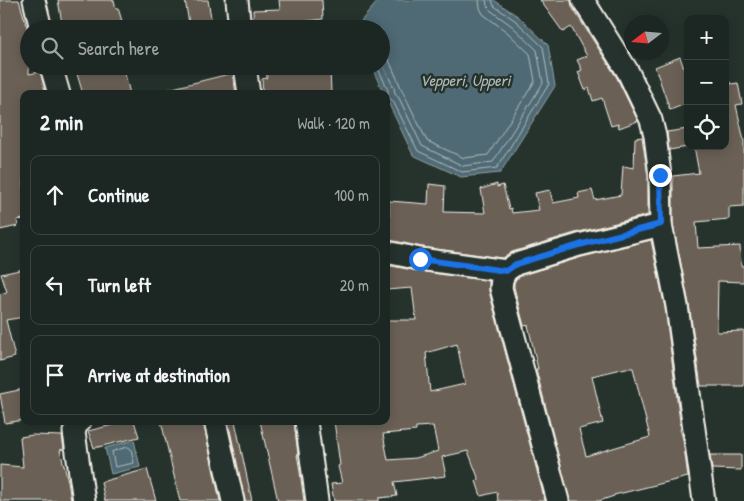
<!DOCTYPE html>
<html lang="en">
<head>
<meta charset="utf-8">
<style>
	body { margin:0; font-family:"Patrick Hand",sans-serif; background:#252e2a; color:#f1f3f6 }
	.controls { position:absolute; right:15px; top:15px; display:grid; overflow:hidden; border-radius:10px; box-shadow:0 2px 12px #0003 }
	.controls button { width:45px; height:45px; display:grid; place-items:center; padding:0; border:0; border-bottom:1px solid #3a4340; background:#1c2622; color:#f1f3f6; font:25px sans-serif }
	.compass { position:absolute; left:624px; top:15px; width:45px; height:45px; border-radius:50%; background:#1c2622; box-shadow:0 2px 12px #0003; rotate:254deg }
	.stop { position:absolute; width:15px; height:15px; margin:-11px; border:4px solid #1a73e8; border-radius:50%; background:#fff }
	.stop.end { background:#1a73e8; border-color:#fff; box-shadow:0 1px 5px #0008 }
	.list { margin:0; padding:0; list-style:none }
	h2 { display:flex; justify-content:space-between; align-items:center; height:65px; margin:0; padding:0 20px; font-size:21px }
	h2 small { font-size:16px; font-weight:400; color:#a0a5a5 }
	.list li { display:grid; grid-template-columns:32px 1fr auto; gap:15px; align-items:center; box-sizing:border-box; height:80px; margin:0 10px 10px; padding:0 10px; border:1px solid #3a4340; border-radius:10px }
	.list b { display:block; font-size:19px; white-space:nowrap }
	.list em { font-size:16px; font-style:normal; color:#a0a5a5 }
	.icon { flex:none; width:28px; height:28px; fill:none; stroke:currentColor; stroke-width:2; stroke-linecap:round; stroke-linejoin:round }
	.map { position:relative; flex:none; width:744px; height:501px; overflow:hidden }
	.search { position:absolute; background:#1c2622; box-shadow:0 2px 12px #0003; left:20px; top:20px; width:370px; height:55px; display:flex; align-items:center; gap:12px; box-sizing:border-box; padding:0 18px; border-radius:28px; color:#a0a5a5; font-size:19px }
	.panel { position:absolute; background:#1c2622; box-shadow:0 2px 12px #0003; left:20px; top:90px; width:370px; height:335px; border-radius:10px }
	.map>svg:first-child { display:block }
</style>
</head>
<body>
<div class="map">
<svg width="744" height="501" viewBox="0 0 744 501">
	<rect width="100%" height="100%" fill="#26332d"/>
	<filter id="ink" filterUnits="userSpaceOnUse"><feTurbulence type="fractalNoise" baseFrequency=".02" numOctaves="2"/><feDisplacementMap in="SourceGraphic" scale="10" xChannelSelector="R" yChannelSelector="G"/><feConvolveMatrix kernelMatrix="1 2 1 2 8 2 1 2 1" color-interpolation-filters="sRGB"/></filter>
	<g filter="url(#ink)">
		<g fill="#4f6b75" stroke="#91a1a3">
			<polygon points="379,0 494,0 519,17 548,45 555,86 500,173 461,177 413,155 386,98 386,94 384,94 371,66 381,66 381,29 354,29"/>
			<polygon points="134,440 140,467 111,474 105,448"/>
		</g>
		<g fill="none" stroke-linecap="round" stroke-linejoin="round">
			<g stroke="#b2bbba" stroke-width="1">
				<polyline points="381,51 388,58 402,90 427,141 464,158 488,155 535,81 530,54 507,32 483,14 480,8 479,0"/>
				<polyline points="381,61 394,88 395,93 399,98 422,146 463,166 493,162 543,83 537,50 512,26 490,10 487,5 486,0"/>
				<polyline points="377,66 388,90 388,97 393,101 418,151 462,172 497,168 549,84 543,47 516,21 494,6 492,0"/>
				<polygon points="128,447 131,449 134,463 115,467 112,452"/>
			</g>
		</g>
		<g fill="#6b6056" stroke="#f4f1e8" fill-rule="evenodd">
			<polygon points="0,0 19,0 29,34 29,74 40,72 46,94 24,94 24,219 17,220 18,226 0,230"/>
			<polygon points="58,0 114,0 116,9 118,8 122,21 118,23 119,29 63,29"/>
			<polygon points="185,0 208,0 213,29 190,29"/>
			<polygon points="279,0 322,0 323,19 300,22 300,29 254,29 253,10 280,9"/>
			<polygon points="540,0 571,0 572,7 617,78 638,121 619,128 618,124 611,126 602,98 593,101 589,88 585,90 578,72 582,70 577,60 587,56 571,27 563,32"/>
			<polygon points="680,57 688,80 688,103 670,110 655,67"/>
			<polygon points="105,66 123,66 130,94 83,94 77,74"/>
			<polygon points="266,66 330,66 331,94 263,94 262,79 267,78"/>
			<polygon points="233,73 236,94 170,94 169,89"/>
			<polygon points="730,82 731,84 738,83 742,104 736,105 744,141 744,206 729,207 729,219 696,222 698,248 740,246 741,266 744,266 744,282 718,281 717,332 744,331 744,386 701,386 689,304 673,224 673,176 699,173 694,146 725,146 725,83"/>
			<polygon points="688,129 688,147 669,150 667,132"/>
			<polygon points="642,137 648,176 648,215 575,233 512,252 503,258 422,247 390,240 389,201 428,204 429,184 445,186 444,212 485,213 481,189 497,184 497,187 503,185 509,209 511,208 512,213 539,210 535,193 550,190 553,203 579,198 578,193 592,190 595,200 621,195 623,166 634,168 635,138"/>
			<path d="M651 240 665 308 681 429H680L683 439 688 477 614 495V496L599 501H570L536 369H538L528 325 524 326 514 287V283L516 279 522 275 582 257ZM626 368H633L650 437 586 456 579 429 603 423 592 376Z"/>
			<path d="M386 265 418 271 489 281V291L545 501H498L497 492 481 496 476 481 479 480 468 451 442 457 446 476 394 482 397 496 379 498V501H334L331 484 342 483 338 466 340 465 334 421H386V320H416L412 288 386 290ZM457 344 465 384 430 392 426 353ZM433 426 438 451 416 458 388 460 383 434 416 431V427Z"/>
			<polygon points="24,269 24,317 6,320 15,357 0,361 0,294 7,292 1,274"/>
			<polygon points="24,389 24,420 5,423 0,394"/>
			<polygon points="129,421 134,421 139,437 94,448 88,431"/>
			<polygon points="161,421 203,421 220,501 180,501"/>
			<polygon points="228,421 235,421 252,501 245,501"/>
			<polygon points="260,421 294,421 298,455 297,455 299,465 304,501 278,501"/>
			<polygon points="33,435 62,436 64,449 60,450 68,481 71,501 0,501 0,465 23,467 20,437"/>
			<polygon points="710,455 741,455 741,470 712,469"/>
			<polygon points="147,469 156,501 105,501 101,482"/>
		</g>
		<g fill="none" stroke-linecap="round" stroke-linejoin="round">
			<defs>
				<g id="street">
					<polyline points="34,0 41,29"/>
					<polyline points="237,0 240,29"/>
					<polyline points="583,0 628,72 651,120 655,136 660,175 661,225 677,306 704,501"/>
					<polyline points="51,66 59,94"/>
					<polyline points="245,66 249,94"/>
					<polyline points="386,252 420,259 506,271"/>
					<polyline points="80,421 77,424 74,432 84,501"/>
					<polyline points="215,421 233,501"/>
					<polyline points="306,421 317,501"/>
					<polyline points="558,501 501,288 502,279 506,271 516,264 579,245 661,225"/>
				</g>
			</defs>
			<use href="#street" stroke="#f4f1e8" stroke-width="25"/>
			<use href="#street" stroke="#26332d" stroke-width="21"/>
		</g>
	</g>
	<g fill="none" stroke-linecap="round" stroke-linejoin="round" filter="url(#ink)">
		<polyline stroke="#1a73e8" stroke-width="6" points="420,259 506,271 516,264 579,245 661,224 660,175"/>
	</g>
	<g text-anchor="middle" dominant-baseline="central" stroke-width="5" stroke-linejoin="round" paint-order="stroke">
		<g font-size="16" font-style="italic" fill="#b2bbba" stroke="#26332d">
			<text x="465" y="80">Vepperi, Upperi</text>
		</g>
	</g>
</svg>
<div class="controls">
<button>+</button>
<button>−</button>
<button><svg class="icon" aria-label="locate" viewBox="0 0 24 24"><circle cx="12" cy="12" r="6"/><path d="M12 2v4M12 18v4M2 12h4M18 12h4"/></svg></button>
</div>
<svg class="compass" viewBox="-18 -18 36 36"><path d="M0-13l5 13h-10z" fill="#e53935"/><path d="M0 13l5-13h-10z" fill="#a0a5a5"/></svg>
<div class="stop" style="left:420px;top:259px"></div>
<div class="stop end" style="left:660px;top:175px"></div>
<div class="search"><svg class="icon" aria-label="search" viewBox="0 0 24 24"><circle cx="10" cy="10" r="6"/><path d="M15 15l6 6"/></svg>Search here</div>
<section class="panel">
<h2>2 min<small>Walk · 120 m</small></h2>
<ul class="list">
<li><svg class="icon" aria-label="ahead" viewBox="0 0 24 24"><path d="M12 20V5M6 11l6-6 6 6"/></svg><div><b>Continue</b></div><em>100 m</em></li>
<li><svg class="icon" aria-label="left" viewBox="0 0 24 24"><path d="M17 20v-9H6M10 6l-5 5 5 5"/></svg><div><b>Turn left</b></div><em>20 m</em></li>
<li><svg class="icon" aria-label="arrive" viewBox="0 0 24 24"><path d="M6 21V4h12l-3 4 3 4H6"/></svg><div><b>Arrive at destination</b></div></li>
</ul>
</section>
</div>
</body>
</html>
